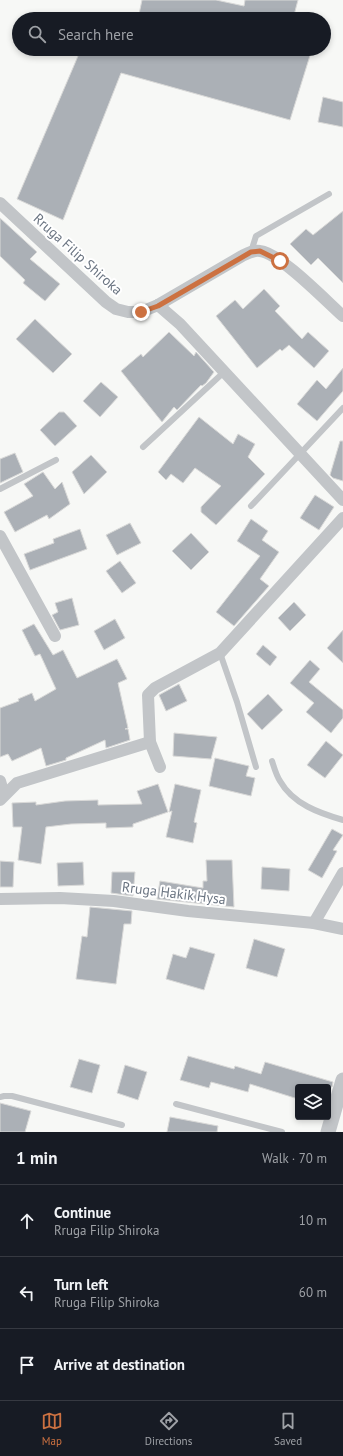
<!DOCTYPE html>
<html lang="en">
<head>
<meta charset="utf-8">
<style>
	body { margin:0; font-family:"PT Sans",sans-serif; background:#20242c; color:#f1f3f6 }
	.controls { position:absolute; right:12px; bottom:12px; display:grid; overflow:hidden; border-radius:4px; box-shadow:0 2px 6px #0003 }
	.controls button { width:36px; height:36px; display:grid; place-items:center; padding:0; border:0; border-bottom:1px solid #363941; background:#171b24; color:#f1f3f6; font:20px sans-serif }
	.stop { position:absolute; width:12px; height:12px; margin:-9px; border:3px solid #cc7141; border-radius:50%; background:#fff }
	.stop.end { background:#cc7141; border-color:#fff; box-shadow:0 1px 4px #0008 }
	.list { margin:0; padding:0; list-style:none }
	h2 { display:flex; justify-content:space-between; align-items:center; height:52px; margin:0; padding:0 16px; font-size:17px }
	h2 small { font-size:13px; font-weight:400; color:#9ea1a6 }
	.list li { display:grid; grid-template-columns:26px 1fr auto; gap:12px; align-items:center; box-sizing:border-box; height:72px; padding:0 16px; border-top:1px solid #363941 }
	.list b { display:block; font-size:15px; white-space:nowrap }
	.list p { margin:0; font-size:13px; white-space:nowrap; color:#9ea1a6 }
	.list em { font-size:13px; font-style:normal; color:#9ea1a6 }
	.icon { flex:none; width:22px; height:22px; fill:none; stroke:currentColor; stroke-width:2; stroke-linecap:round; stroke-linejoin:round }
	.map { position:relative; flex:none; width:343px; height:1132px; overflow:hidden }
	.search { position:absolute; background:#171b24; box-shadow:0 2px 6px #0003; left:12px; right:12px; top:12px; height:44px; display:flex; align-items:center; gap:10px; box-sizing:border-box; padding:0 14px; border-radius:22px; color:#9ea1a6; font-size:15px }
	.sheet { height:268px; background:#171b24 }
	nav { display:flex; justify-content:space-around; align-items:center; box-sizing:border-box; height:56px; border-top:1px solid #363941; background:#171b24; font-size:11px; color:#9ea1a6 }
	nav a { display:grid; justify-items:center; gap:2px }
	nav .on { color:#cc7141 }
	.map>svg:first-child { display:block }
</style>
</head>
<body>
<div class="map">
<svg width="343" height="1132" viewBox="0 0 343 1132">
	<rect width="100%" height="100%" fill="#f7f8f6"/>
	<g fill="#abb0b6" stroke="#d9d9d8">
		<polygon points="142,0 216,0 244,6 245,0 298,0 293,19 138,19"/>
		<polygon points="81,49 312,49 290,120 121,73 63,220 17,199"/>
		<polygon points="323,97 343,102 343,127 318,122"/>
		<polygon points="343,211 343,283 318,258 311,265 290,244 306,229 313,235"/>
		<polygon points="0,218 37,252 30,259 60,284 45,301 23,283 25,280 0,256"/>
		<polygon points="264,289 280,306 275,311 302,339 308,332 329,351 314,368 289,345 282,351 280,349 257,368 216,316 235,300 243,309"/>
		<polygon points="35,319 72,354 53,373 16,339"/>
		<polygon points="169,332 194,356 196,352 214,372 206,383 202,386 201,385 177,410 174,407 162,422 121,371 141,354 143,357"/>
		<polygon points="343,368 343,391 317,421 297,404 317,380 326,389"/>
		<polygon points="101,382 118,397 100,417 83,401"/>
		<polygon points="59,412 64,412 77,426 55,446 40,430"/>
		<polygon points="199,417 233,444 238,434 255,444 248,457 265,474 216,525 201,512 201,507 221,486 195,468 183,483 171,474 166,480 158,472"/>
		<polygon points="340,441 343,441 343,481 333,478 330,475"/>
		<polygon points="15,453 23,472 0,483 0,459"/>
		<polygon points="91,455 107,472 84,494 72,472"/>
		<polygon points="43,472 55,489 62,482 70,504 49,519 47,515 15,532 4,512 33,496 24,484"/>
		<polygon points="315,495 334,507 319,530 300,518"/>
		<polygon points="251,519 268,531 262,540 279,552 260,579 269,586 234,626 216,612 260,556 237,541"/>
		<polygon points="130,523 141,543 117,555 106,535"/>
		<polygon points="80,529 87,549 30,570 24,554 54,543 53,539"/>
		<polygon points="191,533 209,552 191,570 172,551"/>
		<polygon points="120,561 136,583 122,593 106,571"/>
		<polygon points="72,598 79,625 60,630 52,615 58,612 55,603"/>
		<polygon points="294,602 306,615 290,631 278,618"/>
		<polygon points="115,619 125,638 104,650 94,631"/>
		<polygon points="34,624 53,655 63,650 77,678 117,659 127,679 118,683 128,728 125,729 128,729 130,740 106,748 105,740 66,758 66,760 46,766 41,748 12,761 8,754 0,757 0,708 19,701 18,699 32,693 35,701 56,689 40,654 35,656 22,630"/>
		<polygon points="343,630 343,663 327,648"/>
		<polygon points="263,645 277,657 270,666 256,654"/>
		<polygon points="310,660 320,669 309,682 343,710 343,718 331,733 306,712 314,703 290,683"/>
		<polygon points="179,684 187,701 166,711 159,695"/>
		<polygon points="268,694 283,710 262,730 247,714"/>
		<polygon points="174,733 217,737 211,759 173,756"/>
		<polygon points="326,741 343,755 325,778 307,765"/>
		<polygon points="215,758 249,766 246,776 255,778 251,796 209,786"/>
		<polygon points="158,784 168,812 133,824 133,827 106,828 106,823 71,824 46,827 41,864 18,860 22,827 13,827 12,803 36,802 36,805 65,801 98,800 98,805 142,804 137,791"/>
		<polygon points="175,784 201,790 194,822 197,823 193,843 166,837 172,811 169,812"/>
		<polygon points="332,829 343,835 333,850 337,851 322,878 308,870"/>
		<polygon points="206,860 232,860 234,907 157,899 160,881 203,888 203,881 207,881"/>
		<polygon points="0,861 14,862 13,887 0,887"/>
		<polygon points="83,862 84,885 58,886 57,863"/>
		<polygon points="262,867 290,869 289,891 261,889"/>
		<polygon points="112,872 135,872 133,896 111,893"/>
		<polygon points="90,907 132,911 131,924 124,924 116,984 76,979 82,936 87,937"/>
		<polygon points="254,939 285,949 277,977 246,968"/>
		<polygon points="190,947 215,954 204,990 166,979 173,954 186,958"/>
		<polygon points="188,1056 234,1069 235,1066 261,1074 265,1062 333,1082 332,1087 298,1087 298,1099 250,1084 248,1092 211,1082 209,1088 180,1080"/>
		<polygon points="79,1059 100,1065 92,1093 70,1087"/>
		<polygon points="125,1065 147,1072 138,1100 117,1093"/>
		<polygon points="0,1103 31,1111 25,1132 0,1132"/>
		<polygon points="170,1117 218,1126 217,1132 167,1132"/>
	</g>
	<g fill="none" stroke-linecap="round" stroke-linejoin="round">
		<g stroke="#c2c5c8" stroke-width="6">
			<polyline points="251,252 256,236 329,194"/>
			<polyline points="143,447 223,373"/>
			<polyline points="0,489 56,460"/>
			<polyline points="251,506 343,408"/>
			<polyline points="220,653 237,702 256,767"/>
			<path d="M272 761C274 767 276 775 280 781 293 804 319 813 343 820"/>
			<polyline points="0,1097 4,1096 12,1096 122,1125"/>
			<polyline points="176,1104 282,1132"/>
		</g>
		<g stroke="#c2c5c8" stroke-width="12">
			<path d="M0 203 106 302 116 309 128 312H141L158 305 242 256C248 253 253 250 260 251 280 253 326 301 343 316"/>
			<polyline points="158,305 180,324 343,500"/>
			<polyline points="0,536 55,636"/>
			<polyline points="160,767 150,742 148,695 155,688 220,653 343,518"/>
			<polyline points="0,781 4,795"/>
			<polyline points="0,800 17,783 150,742"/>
			<polyline points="0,899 60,898 114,901 188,911 314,923 343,929"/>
			<polyline points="314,923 343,873"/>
		</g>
		<polyline stroke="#c2c5c8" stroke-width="15" points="328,1132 343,1080"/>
	</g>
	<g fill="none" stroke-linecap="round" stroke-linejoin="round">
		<polyline stroke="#cc7141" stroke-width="5" points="141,312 158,306 251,252 260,251 280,261"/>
	</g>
	<g text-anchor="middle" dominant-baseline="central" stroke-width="4" stroke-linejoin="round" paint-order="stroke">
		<g font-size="14" fill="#6b7582" stroke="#fff">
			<text transform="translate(78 254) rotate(42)">Rruga Filip Shiroka</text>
			<text transform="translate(174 893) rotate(7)">Rruga Hakik Hysa</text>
		</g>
	</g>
</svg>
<div class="controls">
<button><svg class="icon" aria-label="layers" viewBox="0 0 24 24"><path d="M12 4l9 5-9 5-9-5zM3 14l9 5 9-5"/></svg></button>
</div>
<div class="stop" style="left:280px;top:261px"></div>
<div class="stop end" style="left:141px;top:312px"></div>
<div class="search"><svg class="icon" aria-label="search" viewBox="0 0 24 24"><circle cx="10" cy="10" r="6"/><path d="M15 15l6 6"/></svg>Search here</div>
</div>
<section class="sheet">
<h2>1 min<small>Walk · 70 m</small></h2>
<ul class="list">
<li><svg class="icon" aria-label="ahead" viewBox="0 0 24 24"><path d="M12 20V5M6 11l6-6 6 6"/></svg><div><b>Continue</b><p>Rruga Filip Shiroka</p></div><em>10 m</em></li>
<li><svg class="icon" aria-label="left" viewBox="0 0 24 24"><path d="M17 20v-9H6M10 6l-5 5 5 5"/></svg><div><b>Turn left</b><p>Rruga Filip Shiroka</p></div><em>60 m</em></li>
<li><svg class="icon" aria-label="arrive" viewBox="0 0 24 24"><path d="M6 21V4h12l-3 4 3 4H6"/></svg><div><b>Arrive at destination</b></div></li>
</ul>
</section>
<nav>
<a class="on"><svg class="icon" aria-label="map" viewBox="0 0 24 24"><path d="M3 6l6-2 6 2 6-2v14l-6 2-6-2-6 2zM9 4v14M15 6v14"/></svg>Map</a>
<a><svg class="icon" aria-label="directions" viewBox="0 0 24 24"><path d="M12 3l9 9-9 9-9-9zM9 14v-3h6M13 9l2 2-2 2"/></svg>Directions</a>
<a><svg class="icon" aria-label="saved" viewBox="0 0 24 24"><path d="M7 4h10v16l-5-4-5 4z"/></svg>Saved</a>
</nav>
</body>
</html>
